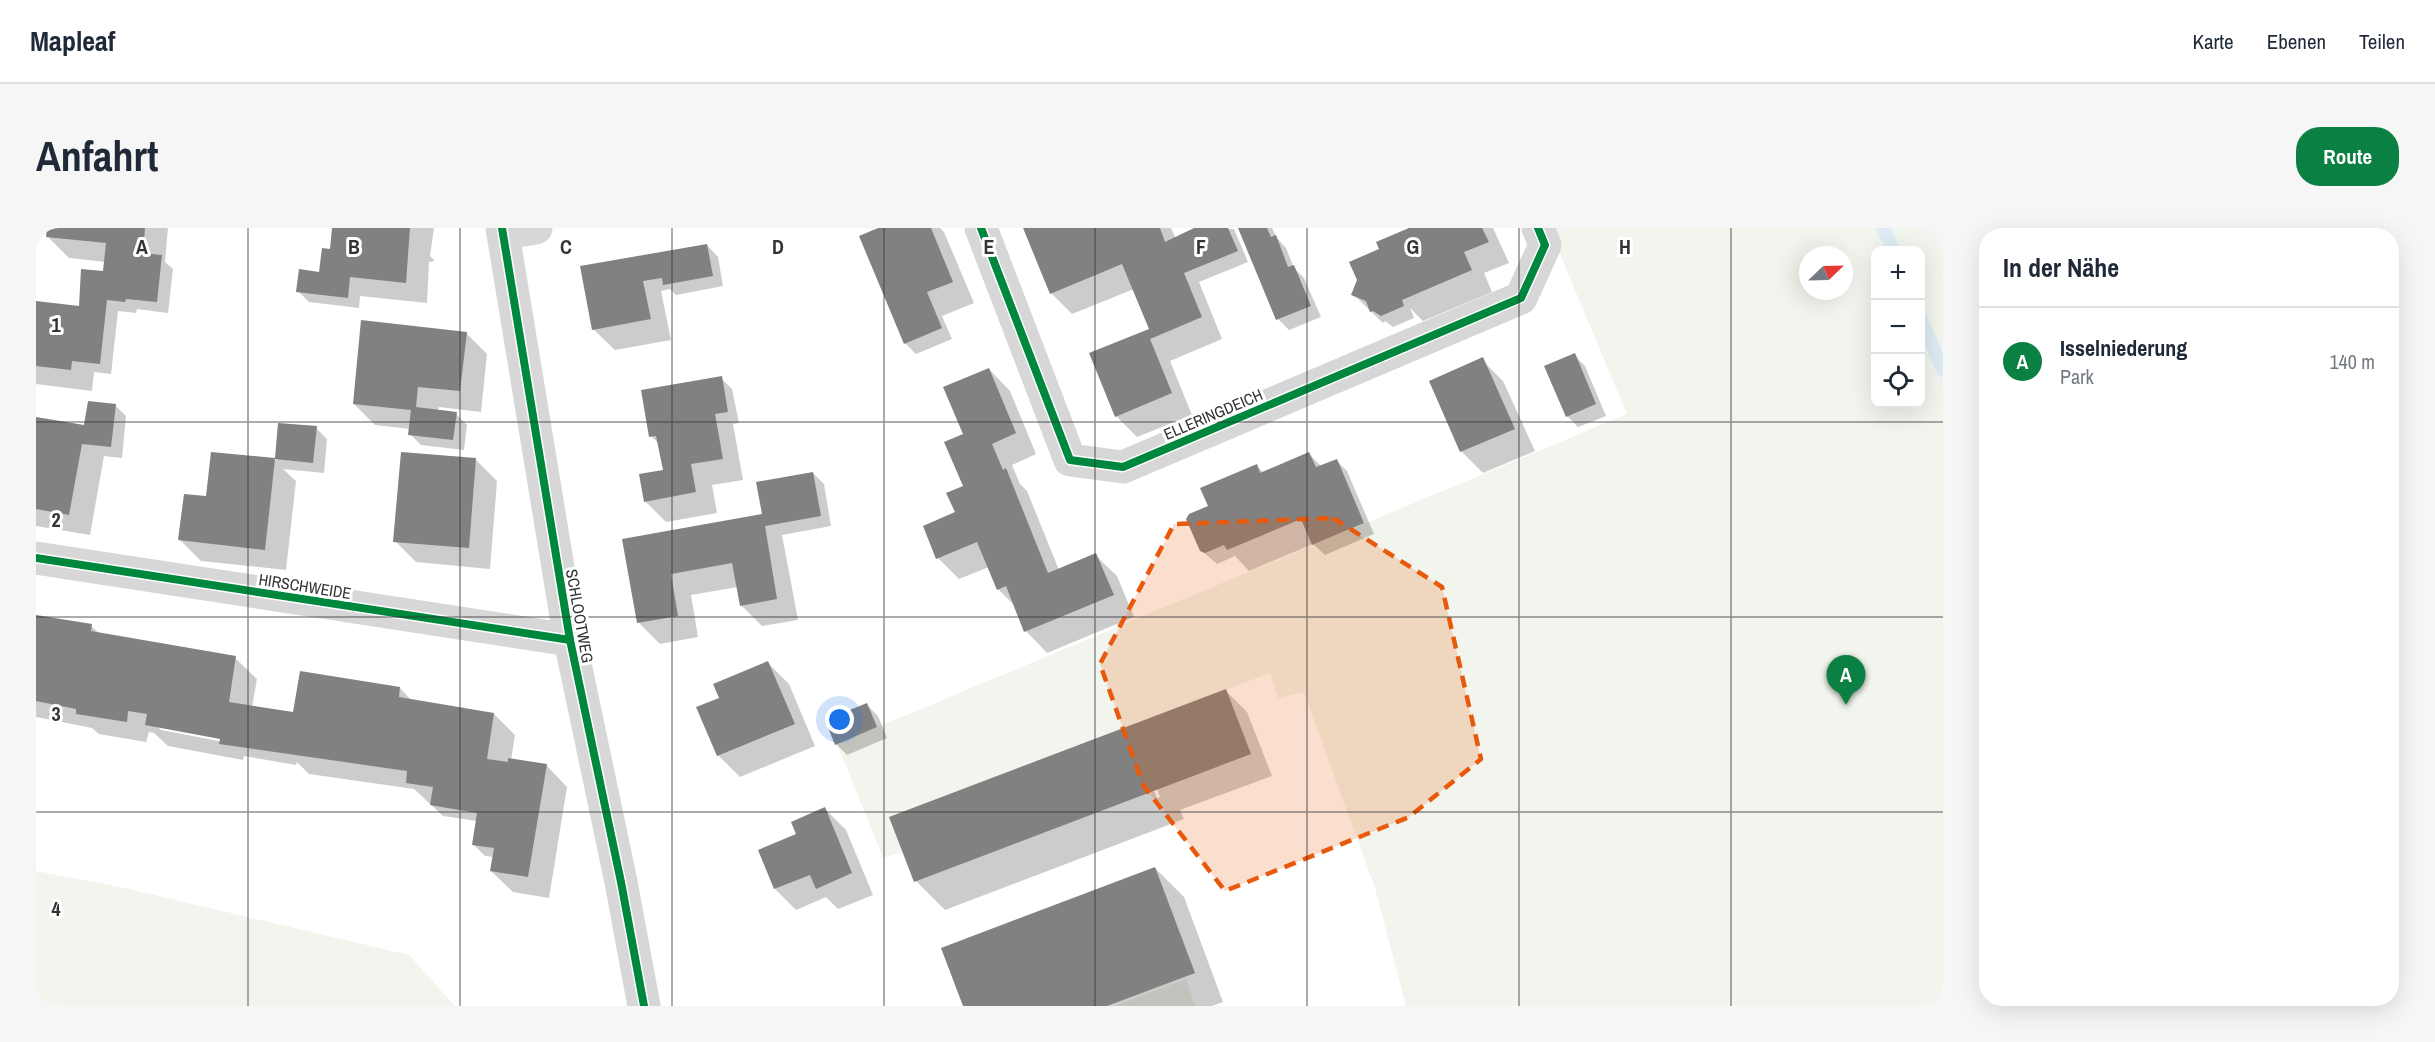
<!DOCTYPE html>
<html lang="de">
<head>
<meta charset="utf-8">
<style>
	body { margin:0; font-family:"Archivo Narrow",sans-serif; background:#f6f6f7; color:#1f2937 }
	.controls { position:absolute; right:18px; top:18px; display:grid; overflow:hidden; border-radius:12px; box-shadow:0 6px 24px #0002 }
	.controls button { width:54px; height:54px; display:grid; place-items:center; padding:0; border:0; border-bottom:2px solid #e0e1e3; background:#fff; color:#1f2937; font:30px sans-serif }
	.compass { position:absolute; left:1763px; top:18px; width:54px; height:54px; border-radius:50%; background:#fff; box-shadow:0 6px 24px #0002; rotate:67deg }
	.you { position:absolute; left:804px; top:492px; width:21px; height:21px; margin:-15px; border:4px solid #fff; border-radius:50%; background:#1a73e8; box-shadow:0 0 0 9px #1a73e833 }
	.badge { display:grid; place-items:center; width:39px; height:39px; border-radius:50%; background:#0b8043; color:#fff; font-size:20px; font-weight:700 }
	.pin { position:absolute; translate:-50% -50px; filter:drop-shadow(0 2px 3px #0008) }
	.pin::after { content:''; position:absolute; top:32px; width:21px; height:18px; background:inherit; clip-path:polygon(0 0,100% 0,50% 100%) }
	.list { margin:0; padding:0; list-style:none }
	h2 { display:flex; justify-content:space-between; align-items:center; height:78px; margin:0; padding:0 24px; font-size:26px }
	h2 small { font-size:20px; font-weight:400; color:#747a83 }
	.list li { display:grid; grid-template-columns:39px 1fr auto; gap:18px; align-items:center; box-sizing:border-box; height:108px; padding:0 24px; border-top:2px solid #e0e1e3 }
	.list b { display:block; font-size:22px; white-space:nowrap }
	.list p { margin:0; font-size:20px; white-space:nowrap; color:#747a83 }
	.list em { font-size:20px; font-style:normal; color:#747a83 }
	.icon { flex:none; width:33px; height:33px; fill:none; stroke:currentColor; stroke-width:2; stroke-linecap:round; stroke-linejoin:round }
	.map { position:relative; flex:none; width:1907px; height:778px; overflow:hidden; border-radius:24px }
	header { display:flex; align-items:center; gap:36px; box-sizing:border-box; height:84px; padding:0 30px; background:#fff; border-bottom:2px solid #e0e1e3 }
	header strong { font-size:28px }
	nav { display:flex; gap:33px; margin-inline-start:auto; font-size:21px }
	.intro { display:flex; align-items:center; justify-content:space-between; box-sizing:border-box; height:144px; padding:0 36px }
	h1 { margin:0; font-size:42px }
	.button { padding:15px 27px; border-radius:24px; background:#0b8043; color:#fff; font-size:21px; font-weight:700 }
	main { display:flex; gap:36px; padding:0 36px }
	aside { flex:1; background:#fff; border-radius:24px; box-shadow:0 6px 24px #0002 }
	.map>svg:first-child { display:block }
</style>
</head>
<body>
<header>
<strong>Mapleaf</strong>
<nav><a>Karte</a><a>Ebenen</a><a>Teilen</a></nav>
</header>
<div class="intro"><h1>Anfahrt</h1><a class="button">Route</a></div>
<main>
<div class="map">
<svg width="1907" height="778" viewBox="0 0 1907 778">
	<rect width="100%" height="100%" fill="#fff"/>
	<g fill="#f1f5ed" fill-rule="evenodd">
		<path d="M1513 0H1907V778H1370L1339 660 1268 464 1242 470 1234 445 1095 497 867 624 847 630 801 516 1591 186ZM1840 22H1884V176H1840ZM1772 27H1808V63H1772Z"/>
		<polygon points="0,643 89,660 373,727 419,778 0,778"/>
		<polygon points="1150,751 1159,778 1079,778"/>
	</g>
	<g fill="#0003" fill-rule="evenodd">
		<polygon points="13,0 132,0 129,34 137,41 132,85 101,81 100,85 82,83 75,146 58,144 56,163 0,156 0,75 43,79 68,45 70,34 33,30 12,9"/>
		<polygon points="297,0 398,0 394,28 399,33 393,34 391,75 324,68 323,80 273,74 262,63 285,46 295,23"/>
		<polygon points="845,0 904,0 908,4 938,75 906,88 916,111 880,126 869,115"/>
		<polygon points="989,0 1135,0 1140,11 1164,0 1198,1 1212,34 1163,54 1186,111 1134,133 1156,187 1101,209 1080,188 1115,101 1098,61 1036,86 1015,65"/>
		<polygon points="1203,0 1236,0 1241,10 1250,20 1258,40 1268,50 1285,89 1253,102 1242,91"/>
		<polygon points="1377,0 1457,0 1473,35 1448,45 1456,64 1387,93 1374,80 1378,90 1357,99 1349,93 1347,95 1317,66 1345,22"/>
		<polygon points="671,17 682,29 687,58 640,67 634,61 625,63 635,112 579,122 557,101 546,39"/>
		<polygon points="430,105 451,126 445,184 403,179 402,183 420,186 431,197 428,222 385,217 374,206 374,201 339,197 318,176"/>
		<polygon points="1538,127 1549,138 1570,188 1542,199 1531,188"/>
		<polygon points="1445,131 1467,153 1499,223 1447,245 1426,224 1395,153"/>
		<polygon points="953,141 974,163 1000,226 976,237 984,256 991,263 1023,342 1059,327 1081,348 1098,389 1011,425 990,403 979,378 962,361 953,339 923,351 902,330 929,259 929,207"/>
		<polygon points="685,150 696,161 703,195 697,196 707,252 676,257 681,285 630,294 609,273 629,243 624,217 615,208"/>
		<polygon points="79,177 90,188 86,230 68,228 54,307 0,298 0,190 50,199"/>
		<polygon points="244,196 280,200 291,211 288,245 247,241 260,253 250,342 165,333 144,312 171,270 176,225 240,232"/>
		<polygon points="1273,226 1285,238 1300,232 1311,243 1338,306 1289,327 1277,316 1213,343 1199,328 1181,336 1165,322 1174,279 1221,238 1228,245"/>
		<polygon points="439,231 461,253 454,341 380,334 359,313"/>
		<polygon points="777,245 788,256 795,298 746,307 762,392 726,398 705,377 702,359 655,367 662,409 624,416 602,394 587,312 726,288"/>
		<path d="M0 389 55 398 64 406 199 430 221 451 216 479 258 486 364 460 376 473 458 486 479 507 475 532 510 537 531 559 513 670 477 664 455 643 458 629 449 628 438 617 441 593 407 588 378 561 273 546 261 534 260 537 208 528 207 532 132 518 118 505 113 504 110 514 63 506 56 500 0 489ZM121 498 194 512 193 515 125 502Z"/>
		<polygon points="732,435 753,456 779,518 704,549 682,527 685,470"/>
		<path d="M1190 463 1211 484 1236 548 1144 582 1148 591 909 682 880 653 855 590ZM1106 532H1110L1124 569 1121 570Z"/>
		<polygon points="831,477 842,488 851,510 811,527 800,516"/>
		<polygon points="789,581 810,602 837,667 802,681 790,669 760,682 739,661 762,607"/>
		<polygon points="1119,640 1148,669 1187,774 1176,778 928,778"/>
	</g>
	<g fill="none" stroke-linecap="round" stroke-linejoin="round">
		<g stroke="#ddebf3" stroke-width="14">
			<polyline points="1847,0 1857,22"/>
			<polyline points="1884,89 1907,142"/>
		</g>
	</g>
	<g fill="#818181">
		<polygon points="11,0 109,0 107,25 126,27 121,74 90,71 89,74 71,72 64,136 36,133 35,142 0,138 0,73 43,78 45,41 67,43 70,15 10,9"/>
		<polygon points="296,0 374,0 370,55 314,49 312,70 260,64 263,41 283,44 286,20 294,21"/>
		<polygon points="842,0 895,0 917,54 891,64 906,100 868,116 823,8"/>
		<polygon points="987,0 1124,0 1129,14 1158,0 1192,0 1202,23 1148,45 1166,89 1114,111 1136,165 1079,189 1053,125 1113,101 1086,36 1014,66"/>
		<polygon points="1202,0 1231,0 1235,9 1240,7 1252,39 1258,37 1275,78 1240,92"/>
		<polygon points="1373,0 1446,0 1453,14 1428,24 1436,42 1366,72 1368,78 1345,88 1337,83 1334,84 1330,73 1315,67 1321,52 1313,34 1343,21 1340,14"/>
		<polygon points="671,16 677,48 627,57 626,50 607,53 615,91 556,102 544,38"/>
		<polygon points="325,92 431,104 424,163 382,159 380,179 421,184 417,212 372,207 375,182 317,176"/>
		<polygon points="1539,125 1560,176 1530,189 1508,138"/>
		<polygon points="1447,129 1479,201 1424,224 1393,153"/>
		<polygon points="953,140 980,205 956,216 967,242 970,240 1012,345 1060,325 1078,367 988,404 970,358 961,362 941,314 900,331 887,298 919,284 910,265 927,258 908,214 927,206 907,159"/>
		<polygon points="686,148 692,184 679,186 687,231 655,236 660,264 608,274 603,246 627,242 620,208 613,209 605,162"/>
		<polygon points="52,173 80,176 75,219 46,216 33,287 0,281 0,189 48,197"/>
		<polygon points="242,195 281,198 277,235 239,231 229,322 142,312 148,266 170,268 175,224 239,230"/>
		<polygon points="365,224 440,230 433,320 357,314"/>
		<polygon points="1273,224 1280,239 1301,231 1328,295 1276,317 1265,291 1191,322 1188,317 1169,325 1164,323 1150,291 1153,286 1172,278 1164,260 1221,236 1224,245"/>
		<polygon points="777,244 785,288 729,298 741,371 704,378 696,335 635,346 642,388 601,395 586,311 726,286 720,254"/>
		<polygon points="0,387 56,396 55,403 200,428 193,474 257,484 264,443 364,459 363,469 458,485 451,531 472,534 472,530 511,536 492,649 454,643 458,620 436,617 441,585 394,577 397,559 370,555 371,543 183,516 184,511 109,497 111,486 92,483 91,494 40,486 40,481 0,473"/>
		<polygon points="732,433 759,496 681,528 660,479 683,470 677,456"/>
		<polygon points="1190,461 1215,526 878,654 853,589"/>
		<polygon points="831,475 841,499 799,517 789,492"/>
		<polygon points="789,579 816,645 780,661 774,647 738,661 722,622 760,606 755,594"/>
		<polygon points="1119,639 1159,745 1071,778 927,778 905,720"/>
	</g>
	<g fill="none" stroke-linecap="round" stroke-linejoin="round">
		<g stroke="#d7d7d7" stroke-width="33">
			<polyline points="466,0 534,412 585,654 608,778"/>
			<polyline points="945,0 1034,232 1087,239 1485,70 1509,17 1502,0"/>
			<polyline points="468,5 500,0"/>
			<polyline points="0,330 534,412"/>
		</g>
		<defs>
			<g id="cycleway">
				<polyline points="466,0 534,412 585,654 608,778"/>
				<polyline points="945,0 1034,232 1087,239 1485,70 1509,17 1502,0"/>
				<polyline points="0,330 534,412"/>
			</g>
		</defs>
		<use href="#cycleway" stroke="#fff" stroke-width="11"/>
		<use href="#cycleway" stroke="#00873e" stroke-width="8"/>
	</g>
	<path fill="#e8590c" fill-opacity="0.2" stroke="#e8590c" stroke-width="4.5" stroke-dasharray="12 8" stroke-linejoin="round" d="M1297 290 1406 359 1445 531 1373 589 1189 663 1107 557 1064 436 1138 296Z"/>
	<path fill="none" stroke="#333" stroke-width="1.5" stroke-opacity="0.55" d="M212 0V778M424 0V778M636 0V778M848 0V778M1059 0V778M1271 0V778M1483 0V778M1695 0V778M0 194H1907M0 389H1907M0 584H1907"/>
	<g text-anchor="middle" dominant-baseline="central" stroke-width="6" stroke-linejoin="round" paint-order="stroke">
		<g font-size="16" fill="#333" stroke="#fff">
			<text transform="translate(1177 186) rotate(-23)">ELLERINGDEICH</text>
			<text transform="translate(269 358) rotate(9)">HIRSCHWEIDE</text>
			<text transform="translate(544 388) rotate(80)">SCHLOOTWEG</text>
		</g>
	</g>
	<g font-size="20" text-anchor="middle" font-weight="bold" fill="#333" stroke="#fff" stroke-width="6" stroke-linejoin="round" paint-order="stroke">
		<text x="106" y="26">A</text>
		<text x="318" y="26">B</text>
		<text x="530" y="26">C</text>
		<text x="742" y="26">D</text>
		<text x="953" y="26">E</text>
		<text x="1165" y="26">F</text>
		<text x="1377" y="26">G</text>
		<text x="1589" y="26">H</text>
		<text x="20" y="104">1</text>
		<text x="20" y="299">2</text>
		<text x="20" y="493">3</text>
		<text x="20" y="688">4</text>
	</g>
</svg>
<div class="controls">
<button>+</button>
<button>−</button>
<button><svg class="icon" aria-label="locate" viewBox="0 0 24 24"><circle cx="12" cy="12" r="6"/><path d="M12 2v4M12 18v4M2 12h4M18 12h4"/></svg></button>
</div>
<svg class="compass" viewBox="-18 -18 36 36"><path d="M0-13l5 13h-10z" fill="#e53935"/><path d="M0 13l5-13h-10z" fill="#747a83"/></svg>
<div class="you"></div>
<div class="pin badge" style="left:1810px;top:477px">A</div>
</div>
<aside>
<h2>In der Nähe<small></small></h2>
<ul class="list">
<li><span class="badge">A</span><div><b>Isselniederung</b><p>Park</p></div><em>140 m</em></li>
</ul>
</aside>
</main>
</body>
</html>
